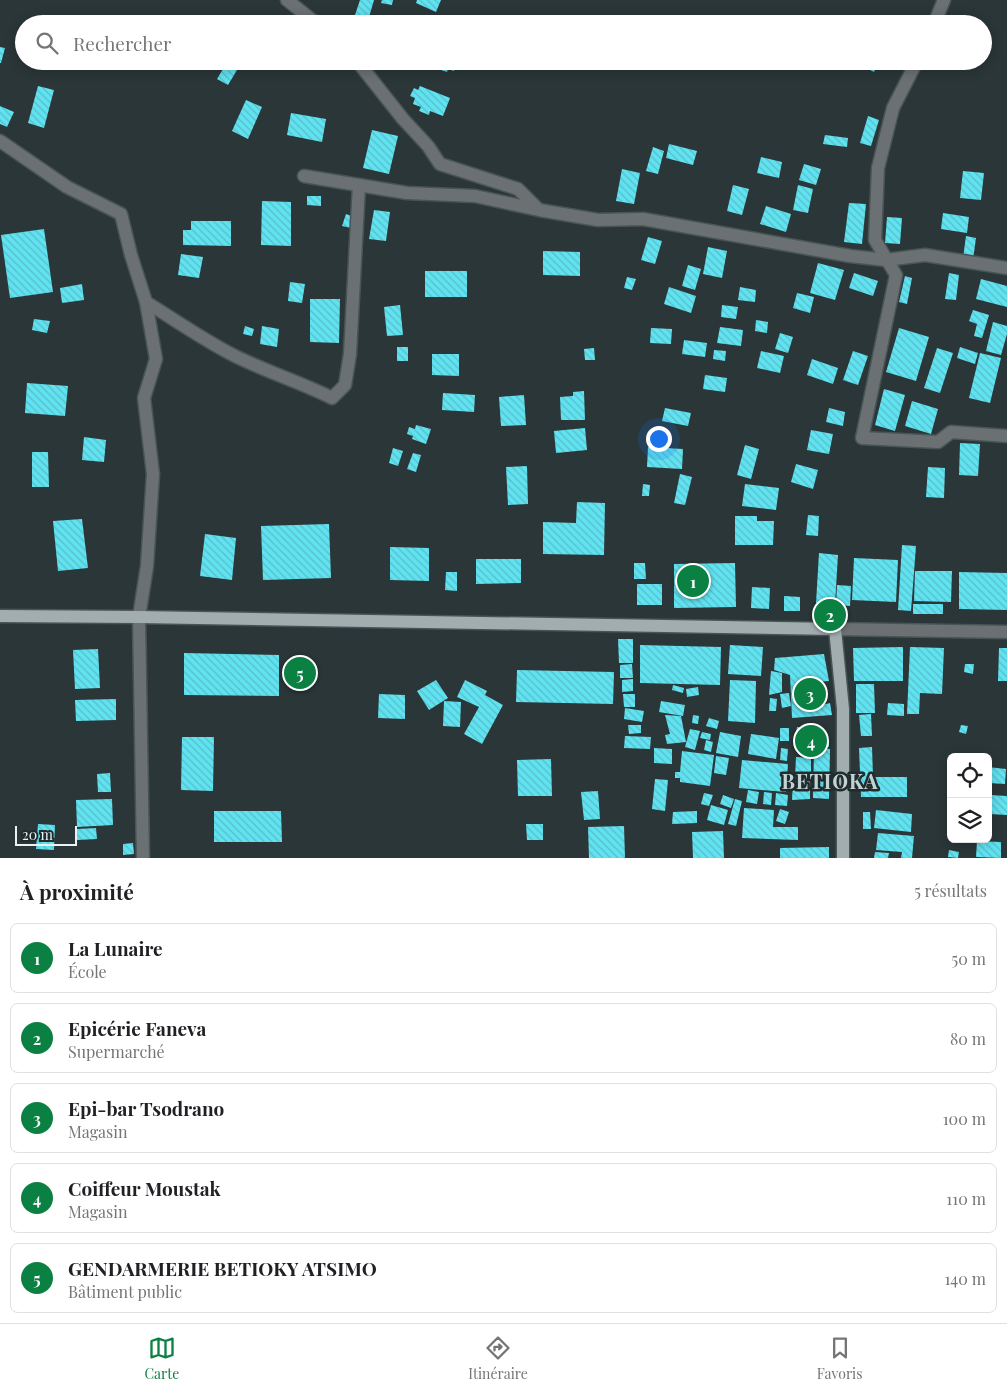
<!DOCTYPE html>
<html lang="fr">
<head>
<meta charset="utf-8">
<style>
	body { margin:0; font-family:"Playfair Display",serif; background:#f2f2f2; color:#202124 }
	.controls { position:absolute; right:15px; bottom:15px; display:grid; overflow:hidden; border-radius:8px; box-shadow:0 2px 12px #0003 }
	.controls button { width:45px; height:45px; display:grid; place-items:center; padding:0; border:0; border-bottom:1px solid #e0e0e0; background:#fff; color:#202124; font:25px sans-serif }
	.scale { position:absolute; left:15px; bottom:12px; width:62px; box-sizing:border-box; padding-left:5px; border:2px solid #eaf2f3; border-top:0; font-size:14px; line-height:18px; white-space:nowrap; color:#eaf2f3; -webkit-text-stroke:4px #202c2e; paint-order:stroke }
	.you { position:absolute; left:658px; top:438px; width:18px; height:18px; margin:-12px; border:4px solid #fff; border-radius:50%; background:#1a73e8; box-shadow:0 0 0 8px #1a73e833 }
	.badge { display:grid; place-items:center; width:32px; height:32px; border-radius:50%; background:#0b8043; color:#fff; font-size:16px; font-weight:700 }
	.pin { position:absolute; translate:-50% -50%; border:2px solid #fff; box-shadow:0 1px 5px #0006 }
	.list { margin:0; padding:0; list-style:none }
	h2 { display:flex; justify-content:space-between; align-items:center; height:65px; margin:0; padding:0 20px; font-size:21px }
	h2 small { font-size:16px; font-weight:400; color:#757577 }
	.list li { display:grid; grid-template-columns:32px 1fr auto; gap:15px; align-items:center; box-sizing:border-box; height:70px; margin:0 10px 10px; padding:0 10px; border:1px solid #e0e0e0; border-radius:8px }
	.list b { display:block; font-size:19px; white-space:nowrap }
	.list p { margin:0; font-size:16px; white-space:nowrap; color:#757577 }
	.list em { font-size:16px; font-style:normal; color:#757577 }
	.icon { flex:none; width:28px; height:28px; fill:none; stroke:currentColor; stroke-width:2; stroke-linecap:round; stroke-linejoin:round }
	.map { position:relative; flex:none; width:1007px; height:858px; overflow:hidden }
	.search { position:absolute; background:#fff; box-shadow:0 2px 12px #0003; left:15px; right:15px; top:15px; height:55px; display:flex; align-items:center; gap:12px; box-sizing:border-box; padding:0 18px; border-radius:28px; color:#757577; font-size:19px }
	.sheet { height:465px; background:#fff }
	nav { display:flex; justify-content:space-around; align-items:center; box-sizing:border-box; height:70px; border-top:1px solid #e0e0e0; background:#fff; font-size:14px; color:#757577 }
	nav a { display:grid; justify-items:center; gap:2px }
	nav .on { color:#0b8043 }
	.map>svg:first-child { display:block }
</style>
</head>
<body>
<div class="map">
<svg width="1007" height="858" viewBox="0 0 1007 858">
	<defs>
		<pattern id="building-back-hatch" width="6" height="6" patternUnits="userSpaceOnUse" patternTransform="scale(1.25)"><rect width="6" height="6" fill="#60e3f1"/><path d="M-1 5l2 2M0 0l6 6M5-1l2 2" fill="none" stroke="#5abcc7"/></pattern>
	</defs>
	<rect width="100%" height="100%" fill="#2a3638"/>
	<g fill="url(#building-back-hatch)">
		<polygon points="360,0 374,0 367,24 353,21"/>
		<polygon points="382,0 393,0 392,5 381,3"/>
		<polygon points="417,0 441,0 436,12 416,3"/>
		<polygon points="0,47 5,48 1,63 0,63"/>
		<polygon points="457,61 454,71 448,69 447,72 432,67 433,65 423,62"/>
		<polygon points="467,61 487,61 484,70 467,63"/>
		<polygon points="853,61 879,61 874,72"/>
		<polygon points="226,64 237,70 228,85 217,79"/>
		<polygon points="38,86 54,90 44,128 28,123"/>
		<polygon points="420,86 450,98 443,116 430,111 429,115 419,111 421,107 413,104 415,98 410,96 414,88 418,90"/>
		<polygon points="246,100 262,107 248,139 232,131"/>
		<polygon points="0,106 14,112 7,127 0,124"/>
		<polygon points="291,113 326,119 322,142 287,135"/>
		<polygon points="868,116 879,120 871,146 860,143"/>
		<polygon points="372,130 398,136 389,174 363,168"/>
		<polygon points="825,135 848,138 847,147 823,144"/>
		<polygon points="669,144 697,151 693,165 666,158"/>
		<polygon points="653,147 664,151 658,174 646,171"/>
		<polygon points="761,157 782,162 779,178 757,173"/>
		<polygon points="804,164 821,169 816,185 799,180"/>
		<polygon points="622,169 640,173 634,204 616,201"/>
		<polygon points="963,171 984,173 981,200 960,198"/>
		<polygon points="733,185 749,189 742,215 727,211"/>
		<polygon points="798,185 813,189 808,213 793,210"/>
		<polygon points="307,196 321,196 321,206 307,205"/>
		<polygon points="262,201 291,202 291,246 261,245"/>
		<polygon points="849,203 866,204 862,244 844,242"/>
		<polygon points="766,206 791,214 786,232 760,224"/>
		<polygon points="374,210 390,212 386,241 369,239"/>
		<polygon points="943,213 969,217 967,233 941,229"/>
		<polygon points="346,214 354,217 351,228 342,226"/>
		<polygon points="887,217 902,218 900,244 885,243"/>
		<polygon points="191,221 231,221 231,246 183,245 183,230 191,230"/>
		<polygon points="44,229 53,292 10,298 1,235"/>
		<polygon points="966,236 976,238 973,260 963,258"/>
		<polygon points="648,237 662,241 655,264 641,260"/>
		<polygon points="708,247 727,251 722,278 703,274"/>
		<polygon points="543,251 580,252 580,276 543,275"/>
		<polygon points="181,254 203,257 199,278 178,275"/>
		<polygon points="818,263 844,270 835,300 810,293"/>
		<polygon points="688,265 701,269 695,290 682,286"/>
		<rect x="425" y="271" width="42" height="26"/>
		<polygon points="854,273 878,281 873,296 849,288"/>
		<polygon points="949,273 959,275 956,300 945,299"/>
		<polygon points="905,276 912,278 907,304 899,302"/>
		<polygon points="627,277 636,279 632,290 624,288"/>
		<polygon points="981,279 1007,286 1007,307 976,299"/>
		<polygon points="290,282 305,284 302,303 288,301"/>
		<polygon points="82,284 84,300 62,303 60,288"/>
		<polygon points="669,287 696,296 691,313 664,304"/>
		<polygon points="740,287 756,290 755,302 738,300"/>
		<polygon points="797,293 814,297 810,313 793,308"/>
		<polygon points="310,299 340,299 339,343 310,342"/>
		<polygon points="400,305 403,335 387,336 384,307"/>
		<polygon points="722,305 738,307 736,319 721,317"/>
		<polygon points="973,310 989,315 982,338 974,336 977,324 969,321"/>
		<polygon points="34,319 50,321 47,333 32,330"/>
		<polygon points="756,320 768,322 767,333 755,331"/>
		<polygon points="993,322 1007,326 1007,334 1001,355 986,351"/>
		<polygon points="245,326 254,329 252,336 243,334"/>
		<polygon points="262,326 279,329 277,347 260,344"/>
		<polygon points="720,327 743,330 741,346 717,343"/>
		<polygon points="651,328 672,329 671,344 650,343"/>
		<polygon points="899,328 929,337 916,381 886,372"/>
		<polygon points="780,333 793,337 788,353 775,349"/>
		<polygon points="684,340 707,343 705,357 682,354"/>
		<rect x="397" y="347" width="11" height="14"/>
		<polygon points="960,347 978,353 975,364 957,358"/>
		<polygon points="594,348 595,360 585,360 584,349"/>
		<polygon points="937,348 953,353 940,393 924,388"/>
		<polygon points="714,350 726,351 725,361 713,359"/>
		<polygon points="761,351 784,356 780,373 757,368"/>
		<polygon points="853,351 868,356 858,385 843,380"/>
		<polygon points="980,353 1001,358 990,403 969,398"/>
		<polygon points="432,354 459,354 459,376 432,375"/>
		<polygon points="812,359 838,368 833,384 807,375"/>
		<polygon points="705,375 727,378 725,392 703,389"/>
		<polygon points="27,383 68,386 65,416 25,413"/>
		<polygon points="884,389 905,395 895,431 875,425"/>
		<polygon points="584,391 585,420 561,420 560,397 573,396 573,392"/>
		<polygon points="443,393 475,395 474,412 442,410"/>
		<polygon points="524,395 526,425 501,426 499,397"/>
		<polygon points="912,401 938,409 931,434 905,426"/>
		<polygon points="665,408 691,413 688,426 662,421"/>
		<polygon points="829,408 845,412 843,426 826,422"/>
		<polygon points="416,425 431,429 426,444 412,439 413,436 407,434 409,427 415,429"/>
		<polygon points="585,428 587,450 556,453 554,431"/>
		<polygon points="811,430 833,434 829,454 807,450"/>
		<polygon points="84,437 106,440 104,462 82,460"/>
		<polygon points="960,443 980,444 978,476 959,475"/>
		<polygon points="745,445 759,449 751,479 737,475"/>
		<polygon points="648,447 683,449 682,469 647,467"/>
		<polygon points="393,448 403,451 398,466 389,463"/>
		<polygon points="32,452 48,452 49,487 32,487"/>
		<polygon points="413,453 421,455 416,472 407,469"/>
		<polygon points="796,464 818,470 813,489 791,482"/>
		<polygon points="527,466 528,504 508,505 506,467"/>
		<polygon points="928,467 945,468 944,498 926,497"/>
		<polygon points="680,474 692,477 685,505 674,503"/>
		<polygon points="643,484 650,485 649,496 642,496"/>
		<polygon points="745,484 779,488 776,510 742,506"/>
		<polygon points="577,502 605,503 604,555 543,554 543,522 576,523"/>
		<polygon points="808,515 819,516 818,536 806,535"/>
		<polygon points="735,516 757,516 757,521 774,521 773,545 735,545"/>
		<polygon points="82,519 88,568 58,571 53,521"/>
		<polygon points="329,524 331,578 263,580 261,526"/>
		<polygon points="205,534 236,538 232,580 200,576"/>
		<polygon points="902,545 916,546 911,611 898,610"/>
		<polygon points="390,547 429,548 429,581 390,580"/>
		<polygon points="819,553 838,555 835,604 816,603"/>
		<polygon points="854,558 898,560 896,602 852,600"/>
		<polygon points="476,559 521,559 521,583 476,584"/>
		<polygon points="634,563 645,563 646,579 634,579"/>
		<polygon points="735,563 736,607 674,608 674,564"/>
		<polygon points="915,571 952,571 951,602 914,601"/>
		<polygon points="446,572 457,572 457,591 445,590"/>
		<polygon points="959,572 1007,573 1007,610 959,609"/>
		<rect x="637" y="584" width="25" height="21"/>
		<polygon points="837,585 851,586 850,606 836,605"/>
		<polygon points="752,587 770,588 769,609 751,608"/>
		<polygon points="784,596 800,597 800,611 784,611"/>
		<rect x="913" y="604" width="30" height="10"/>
		<polygon points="618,639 633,639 633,663 619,663"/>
		<polygon points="640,645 721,647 720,685 640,683"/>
		<polygon points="730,645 763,647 761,676 728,674"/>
		<polygon points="903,647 903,681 854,681 853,648"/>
		<polygon points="910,647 944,648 942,694 920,693 919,714 907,714"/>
		<polygon points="999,648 1007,648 1007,681 998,681"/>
		<polygon points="98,649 100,688 75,689 73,650"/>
		<polygon points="184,653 279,655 279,696 184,695"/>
		<polygon points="824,654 829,681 818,682 822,705 830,703 832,715 792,718 790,675 774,670 775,658"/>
		<polygon points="632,664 633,678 620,678 620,665"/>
		<polygon points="965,664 974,664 973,674 964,672"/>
		<polygon points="517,670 614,672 613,704 516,702"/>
		<polygon points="771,671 782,673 782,692 769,695"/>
		<polygon points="633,679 633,691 622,692 622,680"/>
		<polygon points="436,680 448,698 429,710 417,691"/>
		<polygon points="465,680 487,691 485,695 503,705 482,744 464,734 479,707 457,697"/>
		<polygon points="730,680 756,681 755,723 728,721"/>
		<polygon points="856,684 874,684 875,713 856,713"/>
		<polygon points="673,685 684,688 683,693 672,690"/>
		<polygon points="698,687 699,695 687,697 686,689"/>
		<polygon points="789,693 791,706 782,708 780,694"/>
		<polygon points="379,694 405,695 405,719 378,718"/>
		<polygon points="623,694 635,694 635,707 624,707"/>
		<polygon points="770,698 777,699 776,711 769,711"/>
		<polygon points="116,699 116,720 76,721 75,700"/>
		<polygon points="444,701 461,702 460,727 443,726"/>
		<polygon points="661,701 685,705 683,716 659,712"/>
		<polygon points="888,703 904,704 904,716 887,715"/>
		<polygon points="625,708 644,711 642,722 624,719"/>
		<polygon points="871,714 872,736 861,736 859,715"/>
		<polygon points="665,715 681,716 686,742 667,744 665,735 670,734"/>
		<polygon points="693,715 699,716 698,724 692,723"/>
		<polygon points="709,718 719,721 717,729 706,726"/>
		<polygon points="628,725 641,725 641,733 629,734"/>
		<polygon points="961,725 968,726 966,734 959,732"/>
		<polygon points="797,727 805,728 802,739 795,738"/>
		<polygon points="810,727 822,727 822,738 810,739"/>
		<rect x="780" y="728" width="9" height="13"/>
		<polygon points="690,729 700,731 695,750 685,747"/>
		<polygon points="702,732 711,734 710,740 700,738"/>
		<polygon points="720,732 741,736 738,757 716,753"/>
		<polygon points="751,734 779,738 776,759 748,754"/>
		<polygon points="625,736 651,737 650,749 624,748"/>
		<polygon points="182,737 214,737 213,791 181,790"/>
		<polygon points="818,739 829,740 829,747 818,747"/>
		<polygon points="706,740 713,742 711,752 704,750"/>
		<polygon points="872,747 873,776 866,777 907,777 907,797 861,797 859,748"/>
		<polygon points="654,748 672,749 672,764 654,763"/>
		<polygon points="781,748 788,749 787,761 780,760"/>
		<polygon points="814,748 830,749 829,799 813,798"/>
		<polygon points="682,751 714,755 710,786 680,782 680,778 675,778 675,772 680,772"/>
		<polygon points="716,756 729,758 726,775 714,773"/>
		<polygon points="796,757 811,758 811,780 795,779"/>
		<polygon points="551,759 552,796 518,796 517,760"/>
		<polygon points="742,760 788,764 786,792 739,788"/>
		<polygon points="988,767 1006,769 1005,784 988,783"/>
		<polygon points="110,773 111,792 98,792 97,774"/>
		<polygon points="655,779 668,780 665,811 652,809"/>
		<polygon points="793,781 810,781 810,799 792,800"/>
		<polygon points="748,790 759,792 757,804 746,802"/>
		<polygon points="598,791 600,819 584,820 581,792"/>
		<polygon points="764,792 772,793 771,805 763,804"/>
		<polygon points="704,793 713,795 709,806 701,804"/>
		<polygon points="776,793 788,795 787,806 775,805"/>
		<polygon points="723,795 734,799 731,808 720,804"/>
		<polygon points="990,795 1007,796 1007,815 989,814"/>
		<polygon points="112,799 113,825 77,827 76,800"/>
		<polygon points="735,799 742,801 736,826 728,824"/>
		<polygon points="711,805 728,810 724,825 707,820"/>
		<polygon points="744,808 774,810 773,827 798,827 798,840 742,838"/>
		<polygon points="780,809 789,812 785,824 776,821"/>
		<polygon points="876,810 912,814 911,832 874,828"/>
		<polygon points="214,811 281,811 282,842 214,842"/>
		<polygon points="697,811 697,823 672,824 673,812"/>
		<polygon points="863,812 870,812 871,829 863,829"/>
		<polygon points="38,824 55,825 54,850 36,849"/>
		<polygon points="526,824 543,824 543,840 527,840"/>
		<polygon points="624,826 625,858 589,858 588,827"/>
		<polygon points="96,828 97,839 77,840 77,829"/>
		<polygon points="723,831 724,858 693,858 692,832"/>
		<polygon points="878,833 914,836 912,858 901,858 902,852 876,850"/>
		<polygon points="977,841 1001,842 1001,858 976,857"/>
		<polygon points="133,843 134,854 123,855 123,844"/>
		<polygon points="829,847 829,858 780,858 780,848"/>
		<polygon points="949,850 959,852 958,858 948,857"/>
		<polygon points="875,852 889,853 888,858 874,858"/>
	</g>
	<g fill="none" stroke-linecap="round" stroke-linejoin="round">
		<defs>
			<g id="minor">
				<polyline points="287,0 317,24"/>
				<polyline points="934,24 944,0"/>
				<polyline points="357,61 403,119 428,146 440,164 518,189 538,209"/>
				<polyline points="917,61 893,108 878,168 875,240 896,275 862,438 938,442 951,432 1007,436"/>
				<path d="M0 141 67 187 121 214 131 255 146 302C175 320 205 341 235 356 267 372 300 382 332 398L345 385 350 354 359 185"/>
				<polyline points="304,176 407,193 475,196 539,210 598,220 643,219 850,256 886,260 925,255 1007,268"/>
				<polyline points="835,629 1007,632"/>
				<polyline points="143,858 139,617 147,566 153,474 144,398 156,359 146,302"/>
			</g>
			<polyline id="major" points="0,616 139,617 835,629 843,709 843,858"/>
		</defs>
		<use href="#minor" stroke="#495456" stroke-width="15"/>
		<use href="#major" stroke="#495456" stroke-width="15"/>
		<use href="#minor" stroke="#6b7172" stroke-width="12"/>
		<use href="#major" stroke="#a1adaf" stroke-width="12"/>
	</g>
	<g text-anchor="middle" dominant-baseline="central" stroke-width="5" stroke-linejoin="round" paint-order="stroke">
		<g font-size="20" font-weight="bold" letter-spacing="1" fill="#c3d3d4" stroke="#202c2e">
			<text x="830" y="780">BETIOKA</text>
		</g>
	</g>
</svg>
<div class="controls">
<button><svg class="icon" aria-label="locate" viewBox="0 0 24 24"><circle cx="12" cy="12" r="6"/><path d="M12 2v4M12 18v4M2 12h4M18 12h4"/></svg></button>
<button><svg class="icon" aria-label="layers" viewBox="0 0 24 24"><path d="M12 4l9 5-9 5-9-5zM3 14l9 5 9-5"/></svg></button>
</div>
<div class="scale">20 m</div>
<div class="you"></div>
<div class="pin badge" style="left:693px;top:581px">1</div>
<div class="pin badge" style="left:830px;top:615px">2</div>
<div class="pin badge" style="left:810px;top:694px">3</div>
<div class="pin badge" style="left:811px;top:741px">4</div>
<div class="pin badge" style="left:300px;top:673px">5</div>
<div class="search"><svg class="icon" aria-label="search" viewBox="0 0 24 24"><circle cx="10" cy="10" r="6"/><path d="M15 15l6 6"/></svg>Rechercher</div>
</div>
<section class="sheet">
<h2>À proximité<small>5 résultats</small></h2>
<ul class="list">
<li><span class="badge">1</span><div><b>La Lunaire</b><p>École</p></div><em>50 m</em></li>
<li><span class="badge">2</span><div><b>Epicérie Faneva</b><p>Supermarché</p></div><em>80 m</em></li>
<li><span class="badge">3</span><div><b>Epi-bar Tsodrano</b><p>Magasin</p></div><em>100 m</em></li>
<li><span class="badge">4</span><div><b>Coiffeur Moustak</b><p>Magasin</p></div><em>110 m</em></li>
<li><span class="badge">5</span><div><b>GENDARMERIE BETIOKY ATSIMO</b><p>Bâtiment public</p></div><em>140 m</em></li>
</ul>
</section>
<nav>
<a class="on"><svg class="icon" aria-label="map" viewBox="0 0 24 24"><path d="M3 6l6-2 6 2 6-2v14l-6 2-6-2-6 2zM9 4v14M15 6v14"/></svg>Carte</a>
<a><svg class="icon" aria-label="directions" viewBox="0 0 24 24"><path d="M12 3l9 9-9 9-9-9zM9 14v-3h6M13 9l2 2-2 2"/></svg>Itinéraire</a>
<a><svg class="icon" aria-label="saved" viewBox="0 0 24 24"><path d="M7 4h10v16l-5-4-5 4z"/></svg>Favoris</a>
</nav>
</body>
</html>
